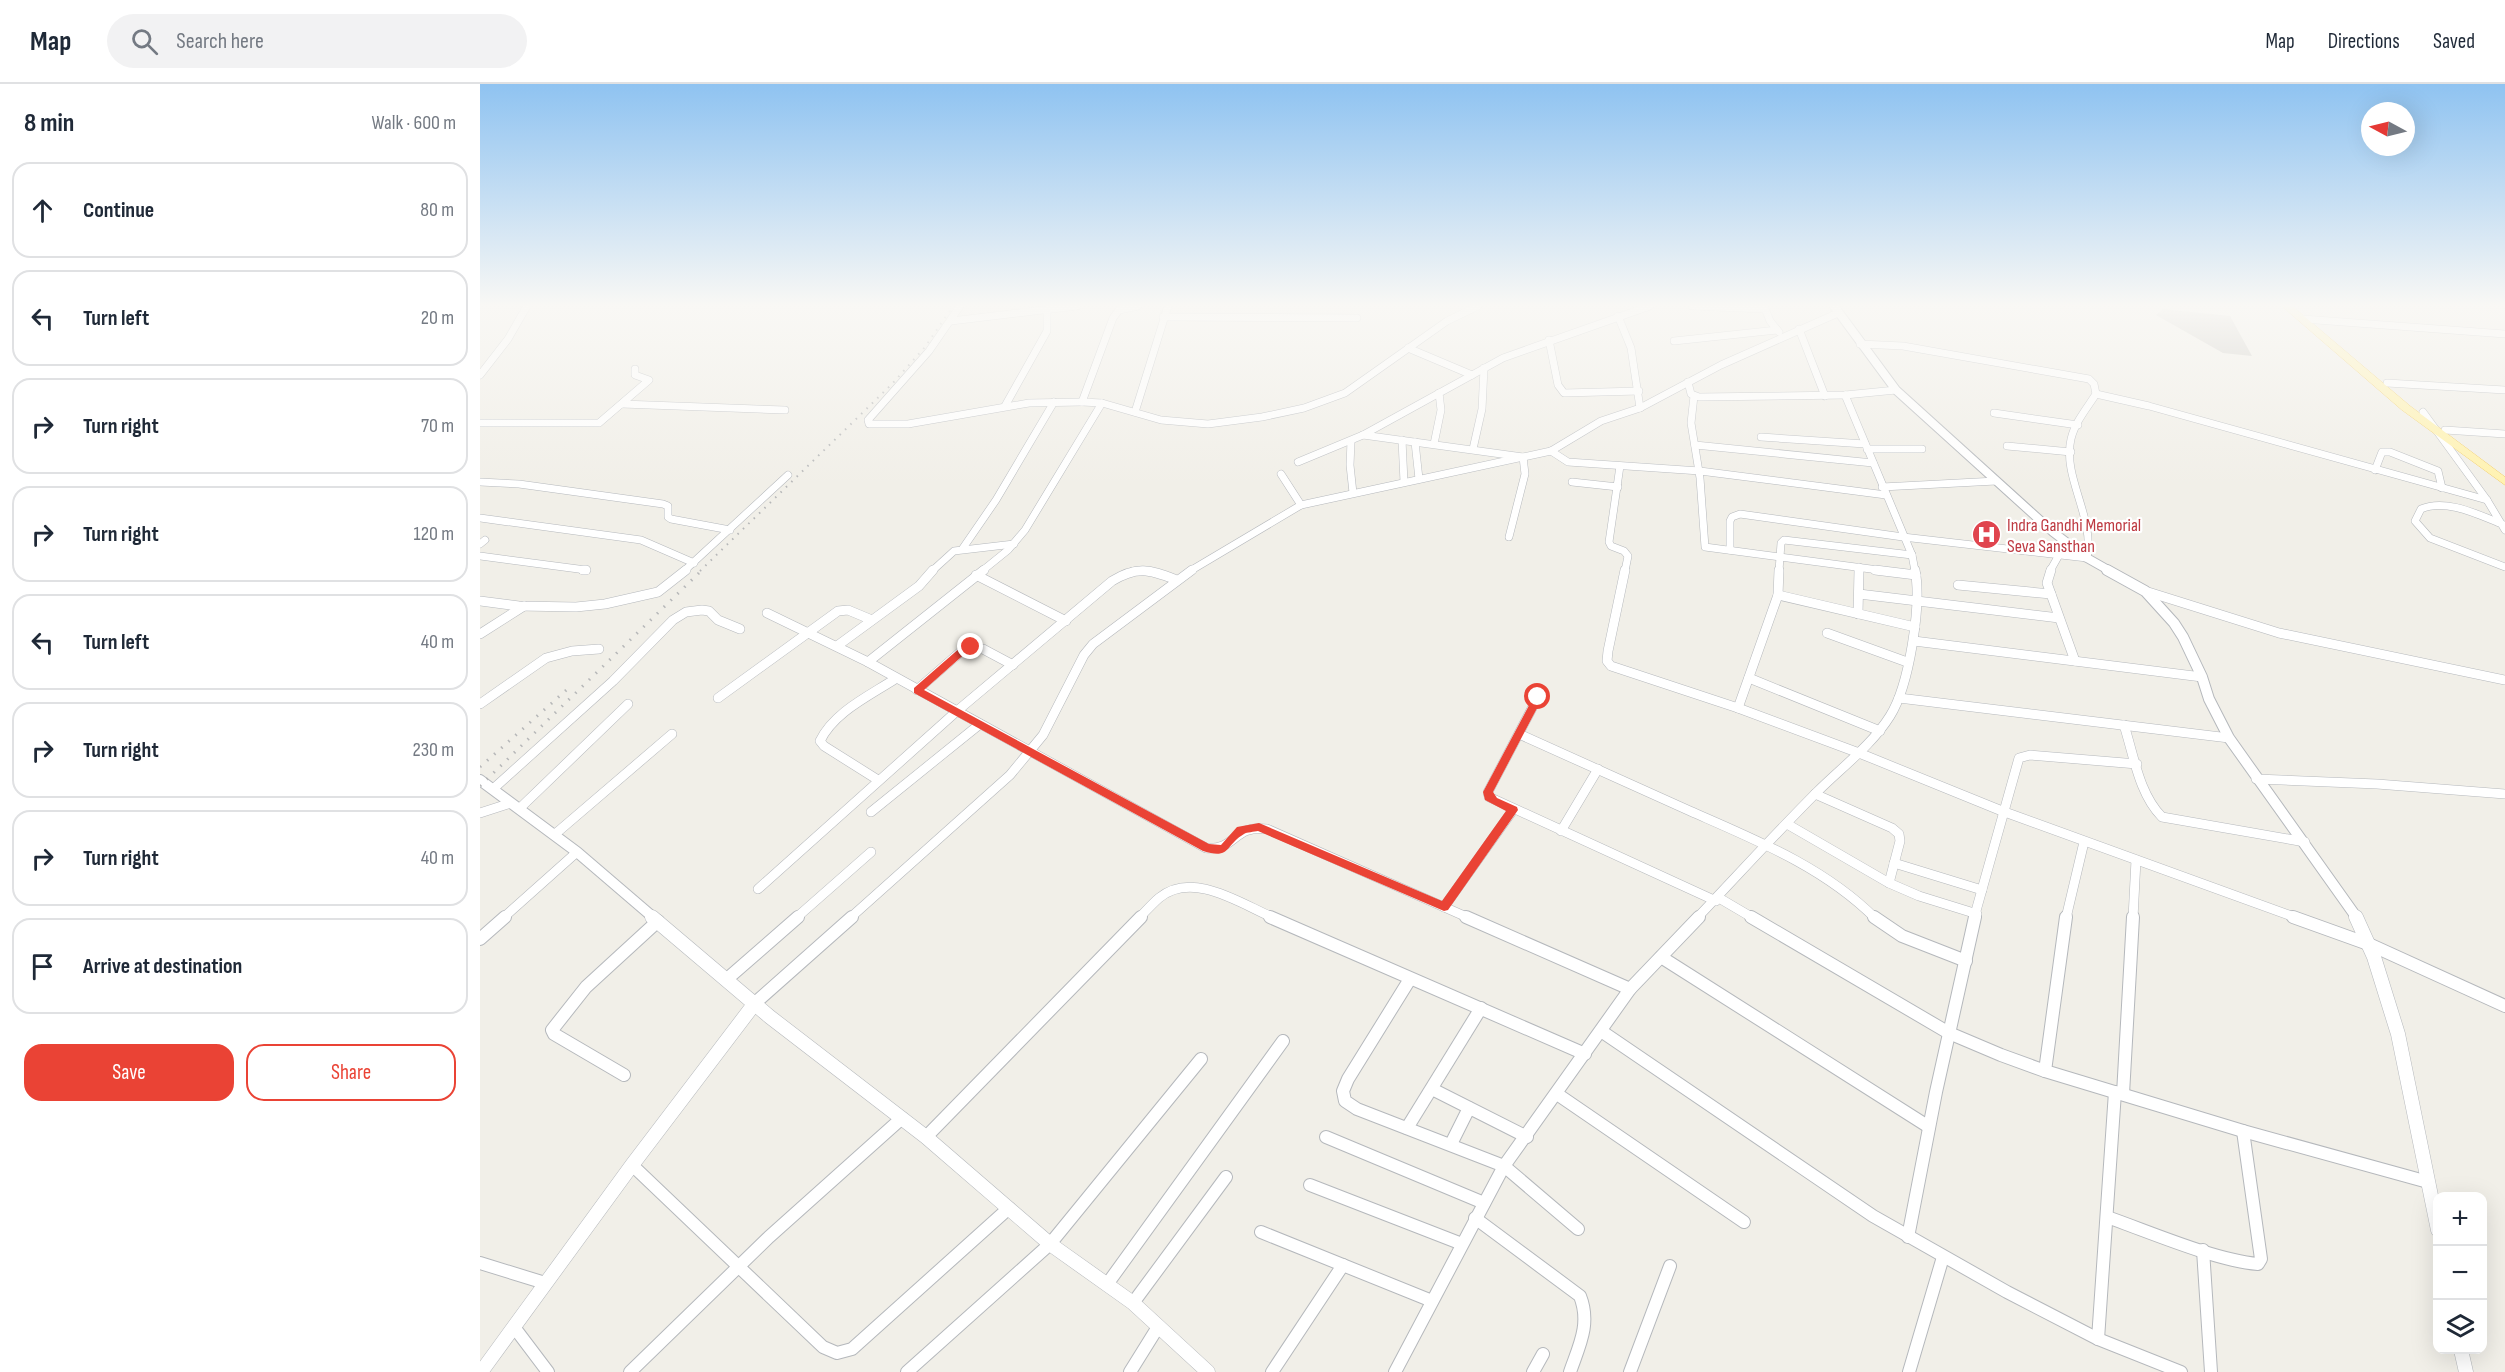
<!DOCTYPE html>
<html lang="en">
<head>
<meta charset="utf-8">
<style>
	body { margin:0; font-family:"Sofia Sans Condensed",sans-serif; background:#f2f2f3; color:#1f2937 }
	.controls { position:absolute; right:18px; bottom:18px; display:grid; overflow:hidden; border-radius:12px; box-shadow:0 6px 24px #0002 }
	.controls button { width:54px; height:54px; display:grid; place-items:center; padding:0; border:0; border-bottom:2px solid #e0e1e3; background:#fff; color:#1f2937; font:30px sans-serif }
	.compass { position:absolute; left:1881px; top:18px; width:54px; height:54px; border-radius:50%; background:#fff; box-shadow:0 6px 24px #0002; rotate:277deg }
	.stop { position:absolute; width:18px; height:18px; margin:-14px; border:4px solid #ea4335; border-radius:50%; background:#fff }
	.stop.end { background:#ea4335; border-color:#fff; box-shadow:0 2px 6px #0008 }
	.list { margin:0; padding:0; list-style:none }
	h2 { display:flex; justify-content:space-between; align-items:center; height:78px; margin:0; padding:0 24px; font-size:26px }
	h2 small { font-size:20px; font-weight:400; color:#747a83 }
	.list li { display:grid; grid-template-columns:39px 1fr auto; gap:18px; align-items:center; box-sizing:border-box; height:96px; margin:0 12px 12px; padding:0 12px; border:2px solid #e0e1e3; border-radius:18px }
	.list b { display:block; font-size:22px; white-space:nowrap }
	.list em { font-size:20px; font-style:normal; color:#747a83 }
	.actions { display:flex; gap:12px; padding:18px 24px }
	.actions a { flex:1; padding:14px 0; border:2px solid #ea4335; border-radius:18px; text-align:center; font-size:21px; color:#ea4335 }
	.actions .main { background:#ea4335; color:#fff }
	.icon { flex:none; width:33px; height:33px; fill:none; stroke:currentColor; stroke-width:2; stroke-linecap:round; stroke-linejoin:round }
	.map { position:relative; flex:none; width:2025px; height:1288px; overflow:hidden }
	header { display:flex; align-items:center; gap:36px; box-sizing:border-box; height:84px; padding:0 30px; background:#fff; border-bottom:2px solid #e0e1e3 }
	header strong { font-size:28px }
	nav { display:flex; gap:33px; margin-inline-start:auto; font-size:21px }
	.search { width:420px; height:54px; background:#f2f2f3; display:flex; align-items:center; gap:15px; box-sizing:border-box; padding:0 21px; border-radius:33px; color:#747a83; font-size:22px }
	main { display:flex }
	aside { flex:1; background:#fff }
	.map>svg:first-child { display:block }
</style>
</head>
<body>
<header>
<strong>Map</strong>
<div class="search"><svg class="icon" aria-label="search" viewBox="0 0 24 24"><circle cx="10" cy="10" r="6"/><path d="M15 15l6 6"/></svg>Search here</div>
<nav><a>Map</a><a>Directions</a><a>Saved</a></nav>
</header>
<main>
<aside>
<h2>8 min<small>Walk · 600 m</small></h2>
<ul class="list">
<li><svg class="icon" aria-label="ahead" viewBox="0 0 24 24"><path d="M12 20V5M6 11l6-6 6 6"/></svg><div><b>Continue</b></div><em>80 m</em></li>
<li><svg class="icon" aria-label="left" viewBox="0 0 24 24"><path d="M17 20v-9H6M10 6l-5 5 5 5"/></svg><div><b>Turn left</b></div><em>20 m</em></li>
<li><svg class="icon" aria-label="right" viewBox="0 0 24 24"><path d="M7 20v-9h11M14 6l5 5-5 5"/></svg><div><b>Turn right</b></div><em>70 m</em></li>
<li><svg class="icon" aria-label="right" viewBox="0 0 24 24"><path d="M7 20v-9h11M14 6l5 5-5 5"/></svg><div><b>Turn right</b></div><em>120 m</em></li>
<li><svg class="icon" aria-label="left" viewBox="0 0 24 24"><path d="M17 20v-9H6M10 6l-5 5 5 5"/></svg><div><b>Turn left</b></div><em>40 m</em></li>
<li><svg class="icon" aria-label="right" viewBox="0 0 24 24"><path d="M7 20v-9h11M14 6l5 5-5 5"/></svg><div><b>Turn right</b></div><em>230 m</em></li>
<li><svg class="icon" aria-label="right" viewBox="0 0 24 24"><path d="M7 20v-9h11M14 6l5 5-5 5"/></svg><div><b>Turn right</b></div><em>40 m</em></li>
<li><svg class="icon" aria-label="arrive" viewBox="0 0 24 24"><path d="M6 21V4h12l-3 4 3 4H6"/></svg><div><b>Arrive at destination</b></div></li>
</ul>
<div class="actions"><a class="main">Save</a><a>Share</a></div>
</aside>
<div class="map">
<svg width="2025" height="1288" viewBox="0 0 2025 1288">
	<rect width="100%" height="100%" fill="#f1efe8"/>
	<polygon fill="#cccac5" points="1683,225 1750,232 1772,272 1743,269 1676,231"/>
	<g fill="none" stroke-linecap="round" stroke-linejoin="round">
		<defs>
			<g id="minor-far2">
				<polyline points="480,222 449,267 388,336 389,340 428,340 549,319 602,318"/>
				<polyline points="1212,222 1284,225"/>
				<polyline points="1284,222 1290,237 1299,248"/>
				<polyline points="1138,232 1151,264 1160,324"/>
				<polyline points="683,233 877,234"/>
				<polyline points="1823,235 2025,250"/>
				<polyline points="471,237 597,222"/>
				<polyline points="1319,245 1345,312"/>
				<polyline points="1069,256 1078,301 1084,309 1159,307"/>
				<polyline points="1194,257 1297,246"/>
				<polyline points="928,264 992,291"/>
				<polyline points="0,291 28,255 47,222"/>
				<polyline points="1208,298 1211,310 1219,313 1365,311 1416,306"/>
				<polyline points="1907,299 2025,306"/>
				<polyline points="1616,310 1669,322 2007,416"/>
				<polyline points="1365,311 1432,471 1435,487"/>
				<polyline points="1214,312 1211,339 1220,394 1225,463 1406,487"/>
				<polyline points="622,319 681,336 728,340 782,333 824,324 865,309 967,237 998,222"/>
				<polyline points="142,320 305,326"/>
				<polyline points="525,322 567,247 567,225"/>
				<polyline points="655,328 688,222"/>
				<polyline points="1943,328 2007,416 2025,446"/>
				<polyline points="1514,329 1598,341"/>
				<polyline points="0,339 119,339 169,296 155,291 155,285"/>
				<polyline points="1965,346 2025,350"/>
				<polyline points="883,351 1043,373 1045,390 1029,453"/>
				<polyline points="1281,353 1385,360"/>
				<polyline points="922,356 924,398"/>
				<polyline points="871,357 870,381 873,409"/>
				<polyline points="935,358 939,395"/>
				<polyline points="954,360 961,326 959,309"/>
				<polyline points="1215,361 1393,379"/>
				<polyline points="1527,362 1591,368"/>
				<polyline points="993,365 1002,325 1004,284"/>
				<polyline points="1387,365 1442,365"/>
				<polyline points="1071,367 1088,378 1220,387 1406,411"/>
				<polyline points="818,378 883,351 1023,274 1170,222"/>
				<polyline points="1140,382 1129,458 1131,462 1144,467 1148,472 1145,487"/>
				<polyline points="1895,386 1902,368 1910,368 1958,387 1962,404"/>
				<polyline points="801,390 821,421"/>
				<polyline points="0,398 39,400 183,420 188,422 188,433 191,435 250,446"/>
				<polyline points="1092,398 1138,403"/>
				<polyline points="1402,403 1516,397"/>
				<polyline points="0,434 161,456 214,479"/>
				<path d="M2022 440C1999 431 1966 414 1941 425L1935 437 1950 454 2025 483"/>
				<polyline points="0,460 5,456"/>
				<polyline points="483,464 516,416 574,318"/>
				<path d="M1250 466V437L1252 433 1260 430 1423 453 1607 474C1615 433 1582 393 1591 355 1595 338 1607 324 1616 310L1614 300 1609 295 1423 262 1380 260"/>
				<polyline points="0,472 106,486"/>
				<polyline points="204,487 308,391"/>
				<polyline points="452,487 474,467 534,460"/>
				<polyline points="502,487 528,466 545,446 622,319 602,318 633,234 639,226 658,222"/>
				<polyline points="653,487 670,487"/>
				<polyline points="710,487 821,421 1071,367 1121,337 1160,324 1241,281 1358,229"/>
				<polyline points="1299,487 1301,459 1304,456 1432,471"/>
				<polyline points="1379,487 1379,483"/>
				<polyline points="1570,487 1579,471"/>
			</g>
			<g id="minor-far1">
				<polyline points="103,486 106,486"/>
				<path d="M504 486 388 578 726 764C756 767 753 740 787 745L989 834"/>
				<polyline points="1145,486 1128,567 1127,577 1131,582 1258,624 1379,669 1522,727 1817,834"/>
				<polyline points="1395,486 1436,491"/>
				<polyline points="1571,486 1567,499 1595,577"/>
				<polyline points="496,491 586,537"/>
				<polyline points="1478,501 1571,510"/>
				<polyline points="1665,507 1799,549 2025,596"/>
				<polyline points="1379,510 1579,534"/>
				<polyline points="1298,511 1435,543"/>
				<polyline points="0,517 39,522 96,523 125,520 178,508 206,486"/>
				<polyline points="287,529 388,578"/>
				<polyline points="1378,530 1379,486"/>
				<polyline points="1347,549 1427,578"/>
				<polyline points="0,550 44,522"/>
				<polyline points="1434,557 1722,593"/>
				<polyline points="357,562 439,502 453,486"/>
				<polyline points="1269,594 1400,647"/>
				<polyline points="437,606 484,565 503,565 533,581"/>
				<polyline points="1058,613 1008,708 1009,713 1236,817"/>
				<polyline points="238,614 358,527 368,526 392,536"/>
				<polyline points="1419,614 1749,654"/>
				<polyline points="0,620 66,574 92,567 119,565"/>
				<polyline points="1258,624 1298,511 1299,486"/>
				<path d="M1644 641C1654 672 1659 710 1682 733L1825 758"/>
				<path d="M1039 650C1096 676 1153 701 1210 727 1276 756 1344 783 1395 834"/>
				<polyline points="1776,695 1897,700 2025,710"/>
				<path d="M398 696 344 662 340 657C354 628 389 612 415 595"/>
				<polyline points="13,705 133,597 193,536 206,528 222,526 229,527 238,536 260,545"/>
				<polyline points="1335,710 1412,744 1419,750 1420,757 1409,799"/>
				<polyline points="39,725 148,620"/>
				<polyline points="391,728 500,640"/>
				<polyline points="0,729 31,719"/>
				<polyline points="1307,740 1409,799 1439,812 1497,830"/>
				<polyline points="1081,747 1118,685"/>
				<polyline points="74,751 192,650"/>
				<polyline points="1414,779 1502,806"/>
				<path d="M278 805 477 627 632 497C658 481 670 486 697 496"/>
				<polyline points="1239,814 1273,834"/>
				<polyline points="964,823 1033,726"/>
				<polyline points="23,834 97,768"/>
				<polyline points="316,834 391,768"/>
				<polyline points="370,834 530,691 563,651 604,571 613,560 712,486"/>
				<path d="M659 834C666 827 672 820 679 814 713 786 761 820 794 834"/>
				<path d="M1217 834C1257 792 1296 749 1337 708 1361 684 1392 661 1410 632 1429 602 1442 521 1435 486"/>
				<polyline points="1494,834 1539,674 1550,671 1657,680"/>
				<polyline points="1586,834 1604,758"/>
				<polyline points="1653,834 1656,776"/>
			</g>
			<g id="minor">
				<polyline points="790,833 1105,970"/>
				<polyline points="986,833 1150,905"/>
				<polyline points="1271,833 1469,949 1521,971 1565,987 1763,1047 1948,1098"/>
				<polyline points="1394,833 1422,852 1486,877"/>
				<polyline points="1813,833 1891,861 2025,922"/>
				<polyline points="0,855 25,833"/>
				<polyline points="1181,873 1449,1043"/>
				<polyline points="247,895 318,833"/>
				<polyline points="930,895 868,995 863,1007 865,1017 877,1025 1024,1082 1098,1145"/>
				<polyline points="275,919 372,833"/>
				<polyline points="1121,947 1393,1132 1527,1208 1618,1255 1701,1288"/>
				<polyline points="1565,987 1586,833"/>
				<polyline points="144,991 74,950 72,946 106,903 178,837"/>
				<polyline points="952,1005 1047,1053"/>
				<polyline points="1077,1010 1264,1138"/>
				<polyline points="1643,1010 1653,833"/>
				<polyline points="927,1044 1001,924"/>
				<polyline points="446,1053 661,833"/>
				<polyline points="846,1053 1004,1119"/>
				<polyline points="971,1060 989,1024"/>
				<polyline points="152,1081 343,1263 357,1269 372,1265 529,1124"/>
				<polyline points="830,1101 982,1160"/>
				<path d="M1627 1133C1670 1148 1734 1176 1778 1180L1781 1175 1763 1047"/>
				<path d="M995 1134 1100 1212C1111 1240 1099 1262 1090 1288"/>
				<polyline points="781,1148 952,1217"/>
				<polyline points="1428,1153 1456,1008 1495,833"/>
				<polyline points="1723,1166 1731,1288"/>
				<polyline points="0,1179 65,1199"/>
				<polyline points="628,1199 803,957"/>
				<polyline points="653,1219 746,1093"/>
				<polyline points="34,1243 68,1288"/>
				<polyline points="1618,1255 1635,1008"/>
				<polyline points="150,1288 289,1153 422,1034"/>
				<polyline points="427,1288 570,1160 721,975"/>
				<polyline points="650,1288 678,1243"/>
				<polyline points="792,1288 863,1181"/>
				<polyline points="915,1288 1024,1082 1150,905 1219,833"/>
				<polyline points="1053,1288 1063,1270"/>
				<polyline points="1150,1288 1190,1182"/>
				<polyline points="1429,1288 1463,1173"/>
			</g>
			<polyline id="tertiary-far2" points="1354,222 1416,306 1573,448 1607,474 1630,487"/>
			<g id="tertiary-far1">
				<polyline points="1627,486 1665,507 1694,539 1703,553 1722,593 1729,615 1749,654 1877,834"/>
				<polyline points="0,696 97,768 174,834"/>
			</g>
			<g id="tertiary">
				<polyline points="172,833 290,933 446,1053 570,1160 653,1219 728,1288"/>
				<polyline points="1876,833 1894,873 1918,950 1958,1146"/>
				<polyline points="1981,1266 1986,1288"/>
				<polyline points="1,1288 152,1081 275,919"/>
			</g>
			<polygon id="primary" points="1802,222 1812,222 1930,322 2025,393 2025,401 1922,326"/>
		</defs>
		<use href="#minor-far2" stroke="#b5b8bc" stroke-width="8"/>
		<use href="#minor-far1" stroke="#b5b8bc" stroke-width="10"/>
		<use href="#minor" stroke="#b5b8bc" stroke-width="14"/>
		<use href="#tertiary-far2" stroke="#b5b8bc" stroke-width="10"/>
		<use href="#tertiary-far1" stroke="#b5b8bc" stroke-width="12"/>
		<use href="#tertiary" stroke="#b5b8bc" stroke-width="15"/>
		<use href="#primary" stroke="#f2c960" stroke-width="1"/>
		<use href="#minor-far2" stroke="#fff" stroke-width="7"/>
		<use href="#minor-far1" stroke="#fff" stroke-width="9"/>
		<use href="#minor" stroke="#fff" stroke-width="12"/>
		<use href="#tertiary-far2" stroke="#fff" stroke-width="8"/>
		<use href="#tertiary-far1" stroke="#fff" stroke-width="10"/>
		<use href="#tertiary" stroke="#fff" stroke-width="14"/>
		<use href="#primary" fill="#fff2af" fill-rule="evenodd"/>
		<polyline stroke="#b6b7b8" stroke-width="2" stroke-dasharray="1.5 6" stroke-linecap="butt" points="220,487 412,300 445,263 473,222"/>
		<g stroke="#b6b7b8" stroke-width="3" stroke-dasharray="1.5 8" stroke-linecap="butt">
			<polyline points="0,683 92,601"/>
			<polyline points="0,702 222,486"/>
		</g>
	</g>
	<linearGradient id="sky" x2="0" y2="1"><stop stop-color="#8fc3f1"/><stop offset="0.55" stop-color="#f9f8f5"/><stop offset="1" stop-color="#f9f8f5" stop-opacity="0"/></linearGradient>
	<rect width="2025" height="402" fill="url(#sky)"/>
	<path fill="#ea4335" d="M491 559 496 563 488 567 444 606 729 760 741 761 757 743 779 739 962 817 1026 727 1005 716 1003 708 1055 610 1058 609 1063 613 1013 708 1017 714 1037 723 1038 726 968 826 964 827 778 747C774 748 767 748 764 750 745 761 751 776 723 767L434 609V604L481 563Z"/>
	<defs>
		<symbol id="hospital-disc" viewBox="-11 -11 22 22"><circle r="9.5" fill="#e0444e" stroke="#fff"/><path d="M-5-5h3v3.5h4V-5h3V5h-3V1.5h-4V5h-3Z" fill="#fff"/></symbol>
	</defs>
	<g fill-rule="evenodd">
		<use href="#hospital-disc" x="1490" y="434" width="33" height="33"/>
	</g>
	<g text-anchor="middle" dominant-baseline="central" stroke-width="4.5" stroke-linejoin="round" paint-order="stroke">
		<g font-size="18" fill="#be3a42" stroke="#fff" text-anchor="start">
			<text x="1527" y="441">Indra Gandhi Memorial<tspan x="1527" dy="21">Seva Sansthan</tspan></text>
		</g>
	</g>
</svg>
<div class="controls">
<button>+</button>
<button>−</button>
<button><svg class="icon" aria-label="layers" viewBox="0 0 24 24"><path d="M12 4l9 5-9 5-9-5zM3 14l9 5 9-5"/></svg></button>
</div>
<svg class="compass" viewBox="-18 -18 36 36"><path d="M0-13l5 13h-10z" fill="#e53935"/><path d="M0 13l5-13h-10z" fill="#747a83"/></svg>
<div class="stop" style="left:1058px;top:613px"></div>
<div class="stop end" style="left:491px;top:563px"></div>
</div>
</main>
</body>
</html>
